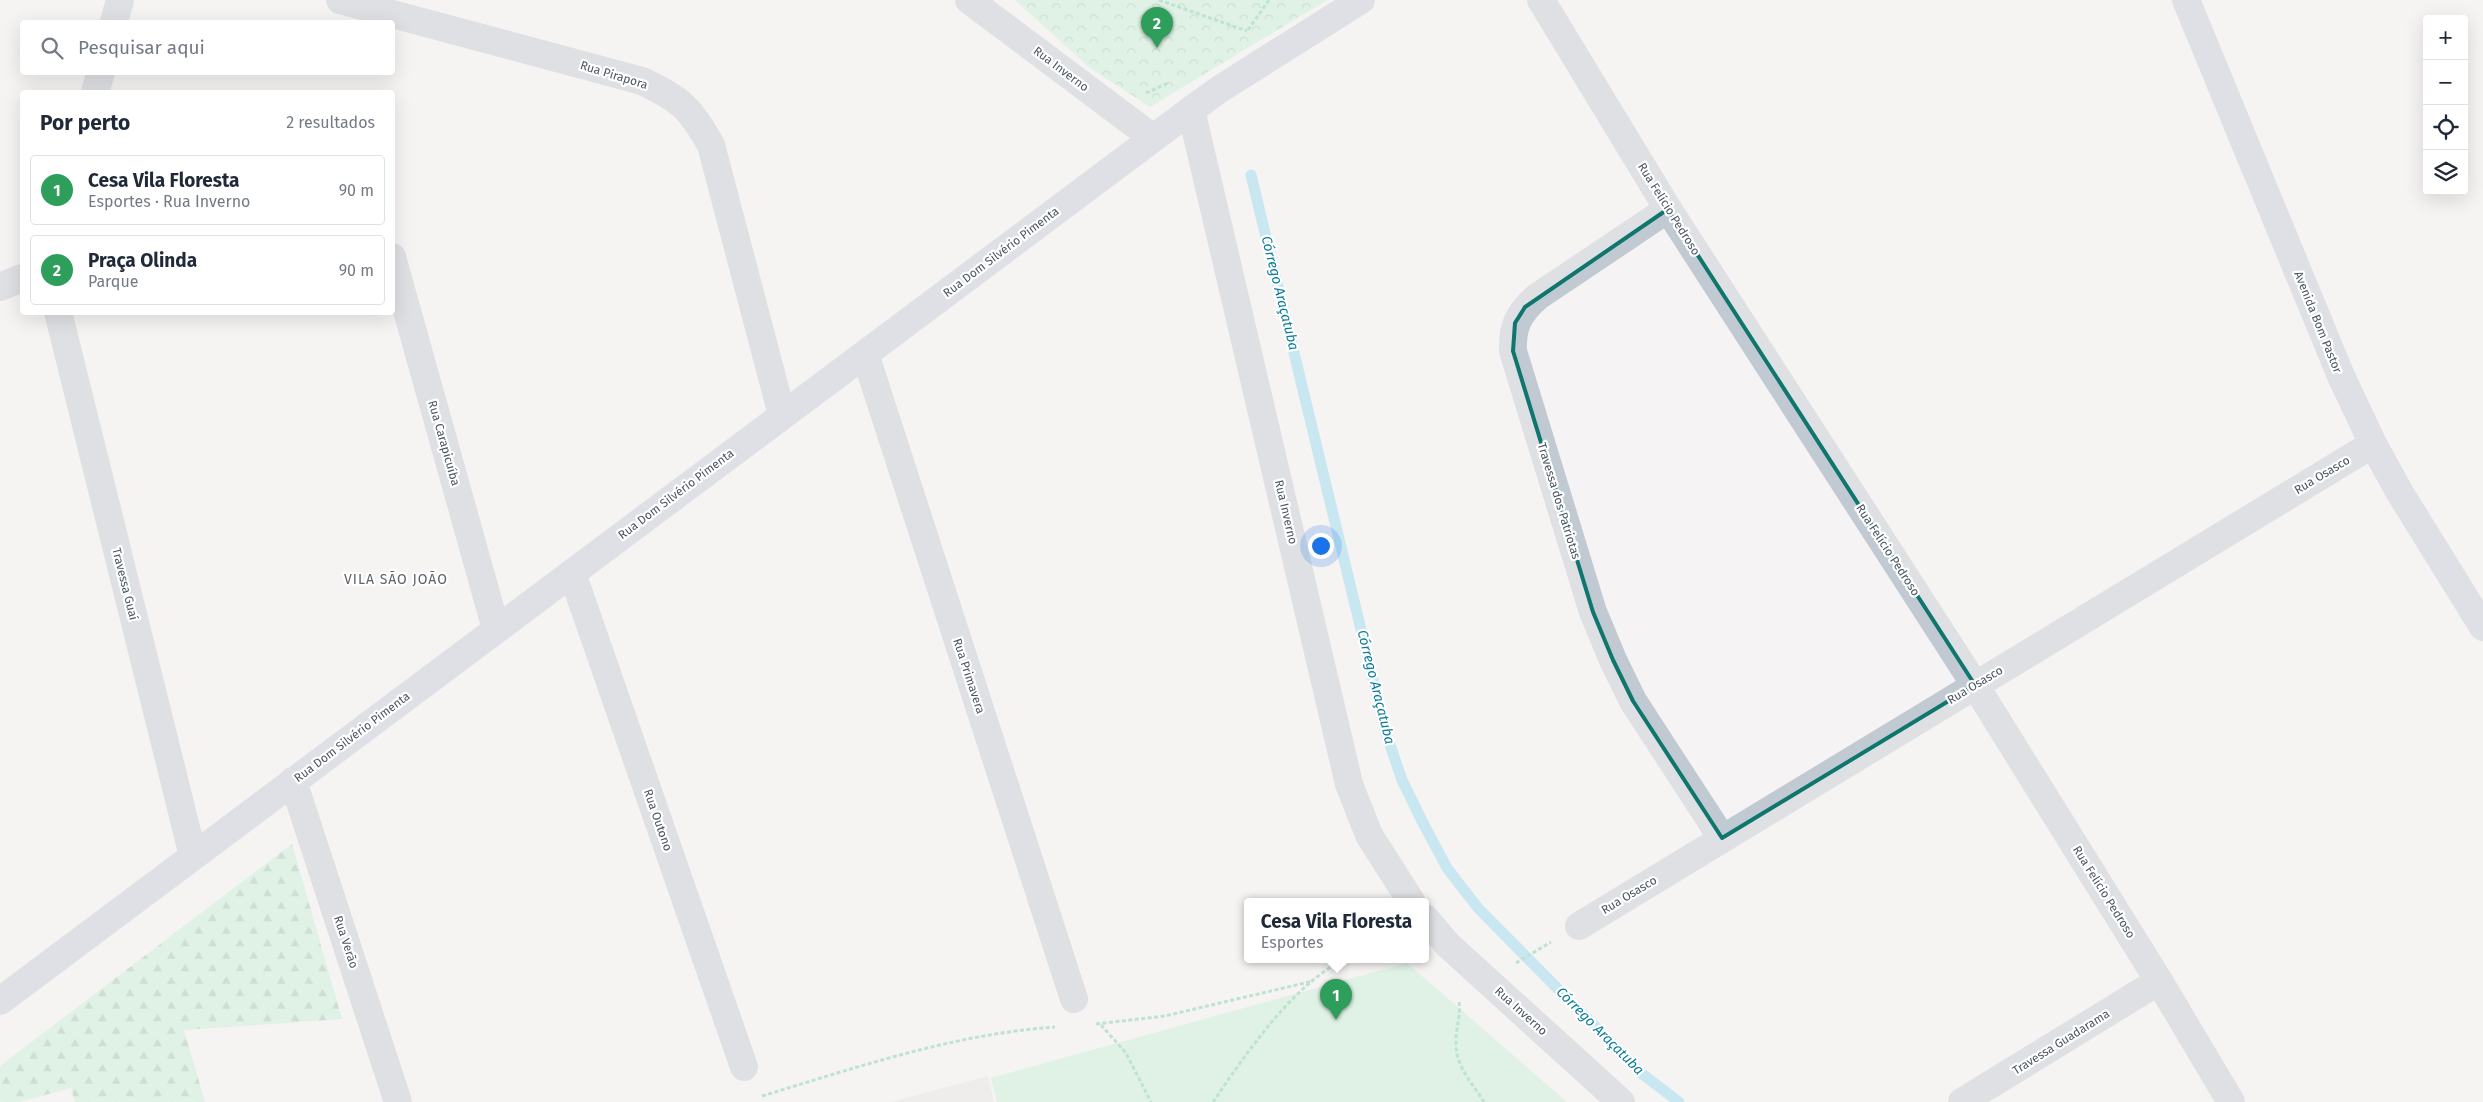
<!DOCTYPE html>
<html lang="pt">
<head>
<meta charset="utf-8">
<style>
	body { margin:0; font-family:"Fira Sans",sans-serif; background:#f6f6f7; color:#1f2937 }
	.controls { position:absolute; right:15px; top:15px; display:grid; overflow:hidden; border-radius:5px; box-shadow:0 5px 20px #0002 }
	.controls button { width:45px; height:45px; display:grid; place-items:center; padding:0; border:0; border-bottom:1px solid #e0e1e3; background:#fff; color:#1f2937; font:25px sans-serif }
	.you { position:absolute; left:1320px; top:545px; width:18px; height:18px; margin:-12px; border:4px solid #fff; border-radius:50%; background:#1a73e8; box-shadow:0 0 0 8px #1a73e833 }
	.badge { display:grid; place-items:center; width:32px; height:32px; border-radius:50%; background:#1a73e8; color:#fff; font-size:16px; font-weight:700 }
	.pin { position:absolute; translate:-50% -41px; filter:drop-shadow(0 1px 2px #0008) }
	.pin::after { content:''; position:absolute; top:26px; width:18px; height:15px; background:inherit; clip-path:polygon(0 0,100% 0,50% 100%) }
	.popup { position:absolute; left:1244px; top:898px; width:185px; height:65px; box-sizing:border-box; display:grid; place-content:center; border-radius:5px; background:#fff; filter:drop-shadow(0 1px 4px #0005); font-size:16px; white-space:nowrap; color:#747a83 }
	.popup b { font-size:19px; color:#1f2937 }
	.popup::after { content:''; position:absolute; left:50%; top:100%; margin-left:-10px; border:10px solid transparent; border-top-color:#fff }
	.list { margin:0; padding:0; list-style:none }
	h2 { display:flex; justify-content:space-between; align-items:center; height:65px; margin:0; padding:0 20px; font-size:21px }
	h2 small { font-size:16px; font-weight:400; color:#747a83 }
	.list li { display:grid; grid-template-columns:32px 1fr auto; gap:15px; align-items:center; box-sizing:border-box; height:70px; margin:0 10px 10px; padding:0 10px; border:1px solid #e0e1e3; border-radius:5px }
	.list b { display:block; font-size:19px; white-space:nowrap }
	.list p { margin:0; font-size:16px; white-space:nowrap; color:#747a83 }
	.list em { font-size:16px; font-style:normal; color:#747a83 }
	.icon { flex:none; width:28px; height:28px; fill:none; stroke:currentColor; stroke-width:2; stroke-linecap:round; stroke-linejoin:round }
	.map { position:relative; flex:none; width:2483px; height:1102px; overflow:hidden }
	.search { position:absolute; background:#fff; box-shadow:0 5px 20px #0002; left:20px; top:20px; width:375px; height:55px; display:flex; align-items:center; gap:12px; box-sizing:border-box; padding:0 18px; border-radius:5px; color:#747a83; font-size:19px }
	.panel { position:absolute; background:#fff; box-shadow:0 5px 20px #0002; left:20px; top:90px; width:375px; height:225px; border-radius:5px }
	.map>svg:first-child { display:block }
</style>
</head>
<body>
<div class="map">
<svg width="2483" height="1102" viewBox="0 0 2483 1102">
	<defs>
		<pattern id="forest-firs" width="22" height="20" patternUnits="userSpaceOnUse" patternTransform="scale(1.25)"><rect width="22" height="20" fill="#c3f1d5"/><path d="M5 1l3.5 6h-7zM16 11l3.5 6h-7z" fill="#a0c6b0"/></pattern>
		<pattern id="park-crowns" width="20" height="18" patternUnits="userSpaceOnUse" patternTransform="scale(1.25)"><rect width="20" height="18" fill="#c3f1d5"/><path d="M2 6a3 3 0 1 1 6 0M12 15a3 3 0 1 1 6 0" fill="none" stroke="#a0c6b0"/></pattern>
	</defs>
	<rect width="100%" height="100%" fill="#f5f3f3"/>
	<polygon fill="#e6e4e5" points="988,1076 994,1102 891,1102"/>
	<polygon fill="#c3f1d5" points="1407,963 1567,1102 997,1102 991,1078"/>
	<polygon fill="url(#forest-firs)" points="292,844 342,1019 184,1030 205,1102 75,1102 71,1088 19,1102 0,1102 0,1066"/>
	<polygon fill="url(#park-crowns)" points="1015,0 1327,0 1150,107 1090,68"/>
	<g fill="none" stroke-linecap="round" stroke-linejoin="round">
		<polyline stroke="#90daee" stroke-width="11" points="1251,175 1386,733 1402,780 1422,821 1447,868 1478,908 1641,1073 1679,1102"/>
		<g stroke="#7ad0a6" stroke-width="3" stroke-dasharray="4 2.5" stroke-linecap="butt">
			<polyline points="1159,0 1247,31"/>
			<polyline points="1248,30 1269,0"/>
			<polyline points="1146,93 1168,83"/>
			<polyline points="1516,963 1551,942"/>
			<path d="M1459 1002C1461 1015 1456 1028 1456 1041 1455 1067 1472 1082 1484 1102"/>
			<polyline points="1096,1024 1165,1016 1313,981"/>
			<polyline points="1101,1025 1126,1053 1151,1102"/>
			<path d="M762 1096C858 1067 954 1034 1055 1027"/>
			<path d="M1213 1102C1246 1054 1292 985 1345 959"/>
		</g>
		<g stroke="#c1cad2" stroke-width="28">
			<path d="M340 0 642 81C682 100 689 107 711 145L782 415"/>
			<polyline points="969,0 1153,138"/>
			<polyline points="1541,0 1668,209 1975,685 2159,981 2231,1102"/>
			<polyline points="114,22 120,0"/>
			<polyline points="95,92 101,72"/>
			<polyline points="1191,110 1349,784 1369,835 1411,901"/>
			<path d="M1668 209 1537 297C1519 313 1512 326 1513 351L1593 612 1613 660 1633 701 1722 838"/>
			<polyline points="392,257 496,629"/>
			<polyline points="0,287 22,278"/>
			<polyline points="58,312 193,856"/>
			<polyline points="865,354 1074,999"/>
			<polyline points="572,573 744,1067"/>
			<polyline points="293,781 398,1102"/>
			<polyline points="1425,918 1448,945 1621,1102"/>
			<polyline points="1579,926 2373,444"/>
			<polyline points="1962,1102 2159,981"/>
		</g>
		<g stroke="#c1cbd6" stroke-width="28">
			<polyline points="2186,0 2341,376 2373,444 2400,493 2483,627"/>
			<polyline points="0,1001 1191,110 1220,89 1361,0"/>
		</g>
	</g>
	<path d="M0 0H2483V1102H0ZM1668 209 1975 685 1722 838 1633 701 1613 660 1593 612 1513 351 1515 323 1525 307Z" fill="#f5f3f3" fill-opacity=".55" fill-rule="evenodd"/>
	<path fill="none" stroke="#0f766e" stroke-width="4" stroke-linejoin="round" d="M1668 209 1975 685 1722 838 1633 701 1613 660 1593 612 1513 351 1515 323 1525 307Z"/>
	<g text-anchor="middle" dominant-baseline="central" stroke-width="4.5" stroke-linejoin="round" paint-order="stroke">
		<g font-size="12" fill="#4a5661" stroke="#fff">
			<text transform="translate(1061 69) rotate(37)">Rua Inverno</text>
			<text transform="translate(614 75) rotate(17)">Rua Pirapora</text>
			<text transform="translate(1669 209) rotate(58)">Rua Felício Pedroso</text>
			<text transform="translate(1001 252) rotate(-37)">Rua Dom Silvério Pimenta</text>
			<text transform="translate(2318 322) rotate(68)">Avenida Bom Pastor</text>
			<text transform="translate(444 443) rotate(74)">Rua Carapicuíba</text>
			<text transform="translate(2322 475) rotate(-31)">Rua Osasco</text>
			<text transform="translate(676 494) rotate(-37)">Rua Dom Silvério Pimenta</text>
			<text transform="translate(1559 501) rotate(73)">Travessa dos Patriotas</text>
			<text transform="translate(1286 512) rotate(77)">Rua Inverno</text>
			<text transform="translate(1888 550) rotate(57)">Rua Felício Pedroso</text>
			<text transform="translate(125 584) rotate(76)">Travessa Guaí</text>
			<text transform="translate(969 676) rotate(72)">Rua Primavera</text>
			<text transform="translate(1975 685) rotate(-31)">Rua Osasco</text>
			<text transform="translate(352 737) rotate(-37)">Rua Dom Silvério Pimenta</text>
			<text transform="translate(658 820) rotate(71)">Rua Outono</text>
			<text transform="translate(2104 892) rotate(58)">Rua Felício Pedroso</text>
			<text transform="translate(1629 895) rotate(-31)">Rua Osasco</text>
			<text transform="translate(346 942) rotate(72)">Rua Verão</text>
			<text transform="translate(1521 1011) rotate(42)">Rua Inverno</text>
			<text transform="translate(2061 1042) rotate(-32)">Travessa Guadarama</text>
		</g>
		<g font-size="14" font-style="italic" fill="#0c7c9b" stroke="#fff">
			<text transform="translate(1280 293) rotate(76)">Córrego Araçatuba</text>
			<text transform="translate(1376 687) rotate(76)">Córrego Araçatuba</text>
			<text transform="translate(1600 1031) rotate(45)">Córrego Araçatuba</text>
		</g>
		<g font-size="14" letter-spacing="1" fill="#5f6368" stroke="#fff">
			<text x="396" y="579">VILA SÃO JOÃO</text>
		</g>
	</g>
</svg>
<div class="controls">
<button>+</button>
<button>−</button>
<button><svg class="icon" aria-label="locate" viewBox="0 0 24 24"><circle cx="12" cy="12" r="6"/><path d="M12 2v4M12 18v4M2 12h4M18 12h4"/></svg></button>
<button><svg class="icon" aria-label="layers" viewBox="0 0 24 24"><path d="M12 4l9 5-9 5-9-5zM3 14l9 5 9-5"/></svg></button>
</div>
<div class="you"></div>
<div class="pin badge" style="left:1336px;top:1020px;background:#2e9e5b">1</div>
<div class="popup"><b>Cesa Vila Floresta</b>Esportes</div>
<div class="pin badge" style="left:1157px;top:48px;background:#2e9e5b">2</div>
<div class="search"><svg class="icon" aria-label="search" viewBox="0 0 24 24"><circle cx="10" cy="10" r="6"/><path d="M15 15l6 6"/></svg>Pesquisar aqui</div>
<section class="panel">
<h2>Por perto<small>2 resultados</small></h2>
<ul class="list">
<li><span class="badge" style="background:#2e9e5b">1</span><div><b>Cesa Vila Floresta</b><p>Esportes · Rua Inverno</p></div><em>90 m</em></li>
<li><span class="badge" style="background:#2e9e5b">2</span><div><b>Praça Olinda</b><p>Parque</p></div><em>90 m</em></li>
</ul>
</section>
</div>
</body>
</html>
